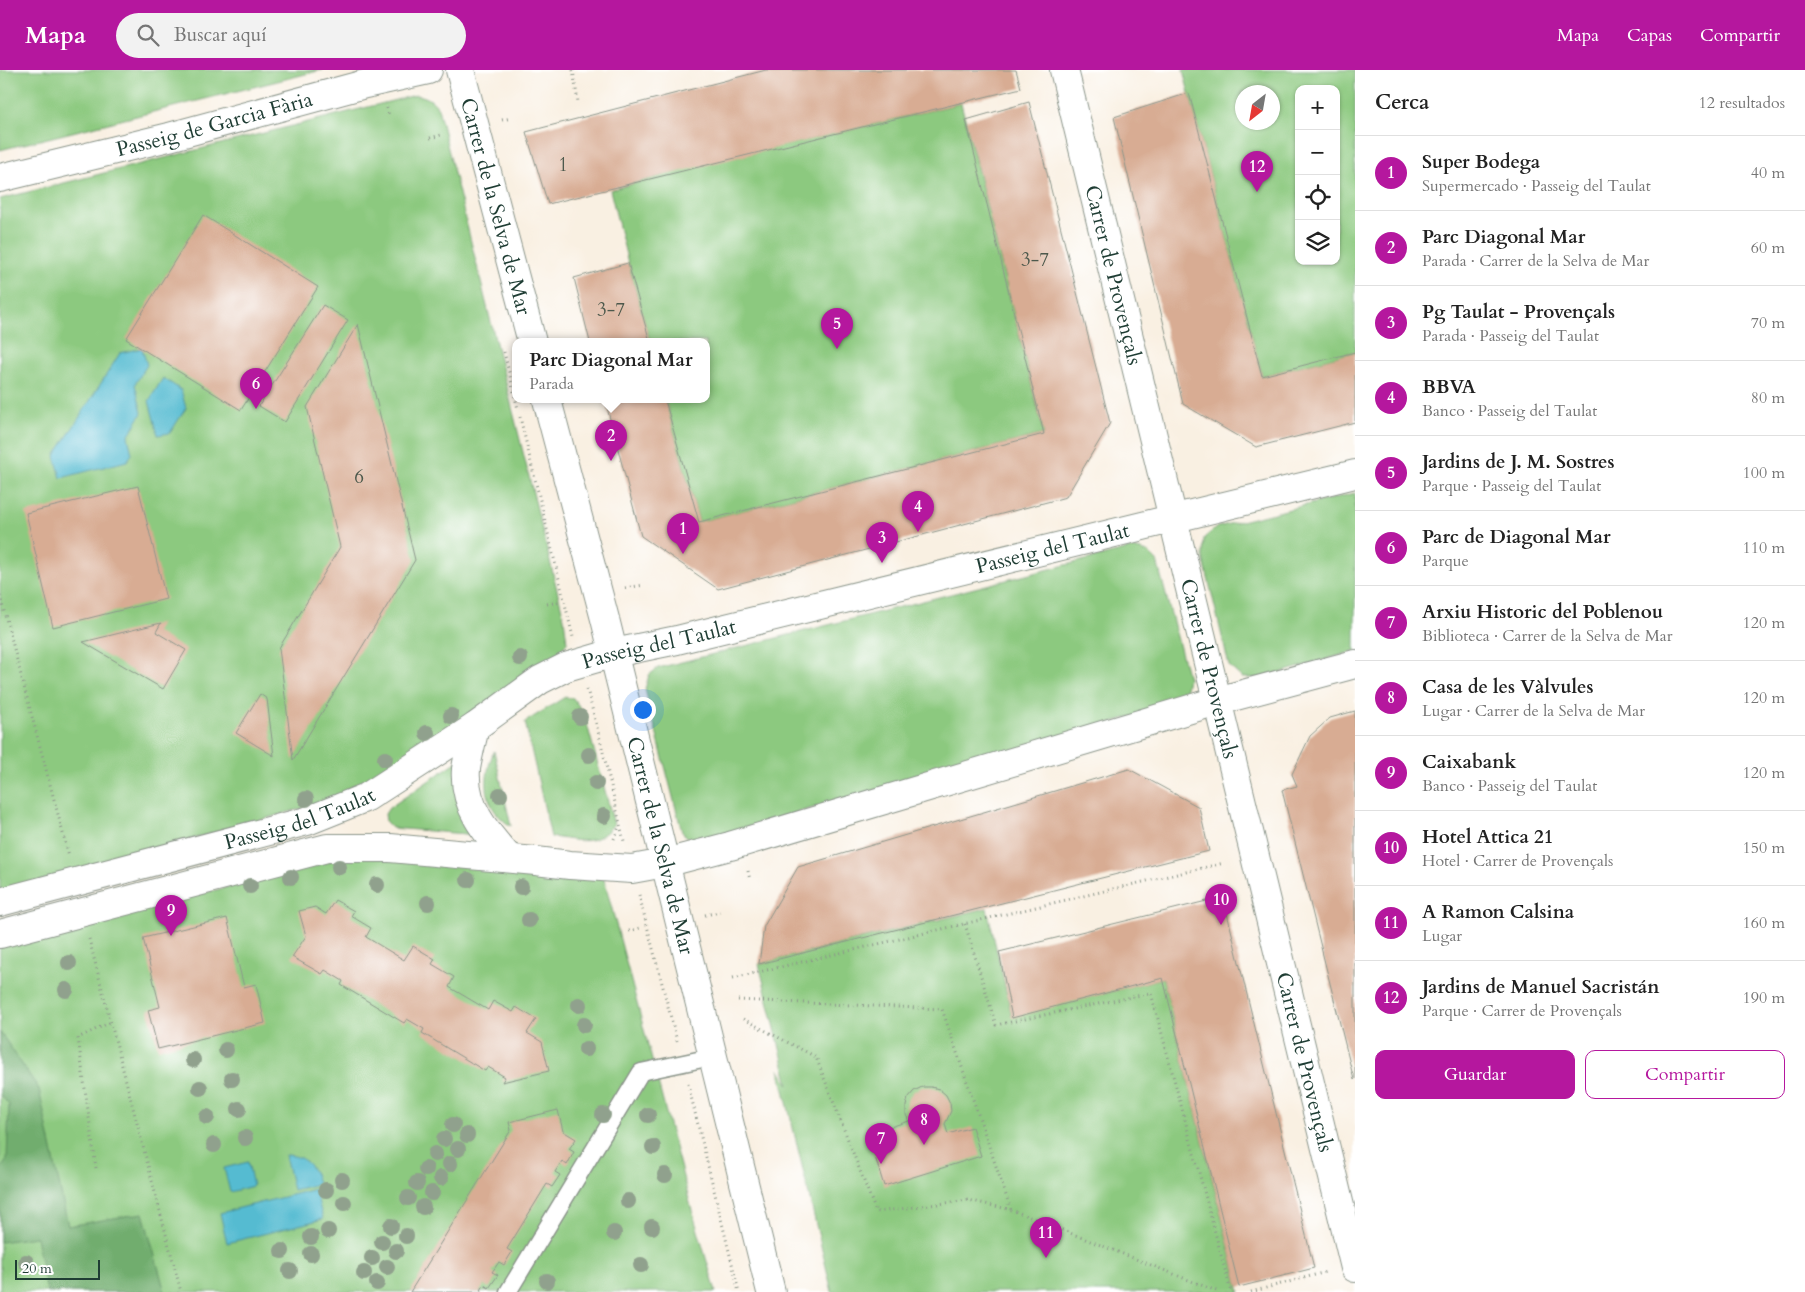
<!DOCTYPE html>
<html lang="es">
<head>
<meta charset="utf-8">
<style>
	body { margin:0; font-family:Cardo,serif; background:#f2f2f2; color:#222 }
	.controls { position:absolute; right:15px; top:15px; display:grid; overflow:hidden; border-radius:10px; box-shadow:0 1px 4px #0004 }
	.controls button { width:45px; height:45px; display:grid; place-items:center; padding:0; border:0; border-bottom:1px solid #e0e0e0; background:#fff; color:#222; font:25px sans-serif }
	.compass { position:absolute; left:1235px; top:15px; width:45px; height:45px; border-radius:50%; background:#fff; box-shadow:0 1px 4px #0004; rotate:211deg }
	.scale { position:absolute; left:15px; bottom:12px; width:85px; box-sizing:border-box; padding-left:5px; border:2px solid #1f3d34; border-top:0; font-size:14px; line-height:18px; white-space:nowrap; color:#1f3d34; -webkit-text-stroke:4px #fff; paint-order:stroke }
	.you { position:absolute; left:642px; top:639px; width:18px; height:18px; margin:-12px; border:4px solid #fff; border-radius:50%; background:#1a73e8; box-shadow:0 0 0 8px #1a73e833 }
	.badge { display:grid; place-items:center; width:32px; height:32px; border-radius:50%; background:#b5179e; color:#fff; font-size:16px; font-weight:700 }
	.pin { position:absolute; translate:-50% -41px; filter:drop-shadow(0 1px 2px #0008) }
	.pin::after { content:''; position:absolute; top:26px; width:18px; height:15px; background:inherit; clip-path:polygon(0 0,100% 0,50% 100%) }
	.popup { position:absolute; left:512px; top:268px; width:198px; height:65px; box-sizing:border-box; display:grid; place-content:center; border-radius:10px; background:#fff; filter:drop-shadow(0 1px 4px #0005); font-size:16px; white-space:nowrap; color:#767676 }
	.popup b { font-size:19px; color:#222 }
	.popup::after { content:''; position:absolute; left:50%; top:100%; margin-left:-10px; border:10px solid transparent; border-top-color:#fff }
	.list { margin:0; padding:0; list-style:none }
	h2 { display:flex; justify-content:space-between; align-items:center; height:65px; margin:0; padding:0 20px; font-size:21px }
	h2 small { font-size:16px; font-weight:400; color:#767676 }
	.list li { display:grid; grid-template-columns:32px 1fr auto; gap:15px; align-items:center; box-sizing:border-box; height:75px; padding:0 20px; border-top:1px solid #e0e0e0 }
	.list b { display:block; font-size:19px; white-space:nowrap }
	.list p { margin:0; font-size:16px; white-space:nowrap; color:#767676 }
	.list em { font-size:16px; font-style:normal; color:#767676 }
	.actions { display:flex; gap:10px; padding:15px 20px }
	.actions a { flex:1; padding:11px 0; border:1px solid #b5179e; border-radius:10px; text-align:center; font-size:18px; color:#b5179e }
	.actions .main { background:#b5179e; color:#fff }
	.icon { flex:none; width:28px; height:28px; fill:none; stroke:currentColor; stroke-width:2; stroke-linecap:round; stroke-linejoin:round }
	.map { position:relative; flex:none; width:1355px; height:1222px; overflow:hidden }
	header { display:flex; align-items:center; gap:30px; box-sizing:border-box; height:70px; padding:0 25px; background:#b5179e; color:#fff }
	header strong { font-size:24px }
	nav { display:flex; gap:28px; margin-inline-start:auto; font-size:18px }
	.search { width:350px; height:45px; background:#f2f2f2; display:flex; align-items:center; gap:12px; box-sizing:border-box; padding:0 18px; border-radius:28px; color:#767676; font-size:19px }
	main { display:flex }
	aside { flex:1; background:#fff }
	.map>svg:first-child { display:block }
</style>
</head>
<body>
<header>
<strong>Mapa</strong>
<div class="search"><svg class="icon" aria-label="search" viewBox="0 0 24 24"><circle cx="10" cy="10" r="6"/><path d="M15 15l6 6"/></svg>Buscar aquí</div>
<nav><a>Mapa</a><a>Capas</a><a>Compartir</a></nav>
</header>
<main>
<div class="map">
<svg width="1355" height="1222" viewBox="0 0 1355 1222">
	<rect width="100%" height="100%" fill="#fff"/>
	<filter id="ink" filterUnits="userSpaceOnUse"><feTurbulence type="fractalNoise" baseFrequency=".02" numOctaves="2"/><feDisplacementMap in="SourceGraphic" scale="10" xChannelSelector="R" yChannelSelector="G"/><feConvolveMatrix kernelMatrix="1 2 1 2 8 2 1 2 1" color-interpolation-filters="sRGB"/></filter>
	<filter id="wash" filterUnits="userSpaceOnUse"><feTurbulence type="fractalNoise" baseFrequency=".0096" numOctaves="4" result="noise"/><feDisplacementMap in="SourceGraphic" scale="20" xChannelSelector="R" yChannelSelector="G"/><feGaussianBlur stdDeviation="1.12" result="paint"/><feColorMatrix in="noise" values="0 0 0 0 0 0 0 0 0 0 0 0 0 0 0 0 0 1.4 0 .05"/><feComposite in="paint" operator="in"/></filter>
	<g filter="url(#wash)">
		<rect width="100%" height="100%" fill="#f9f0e2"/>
		<g fill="#8cc97f" stroke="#56835a" fill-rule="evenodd">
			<polygon points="0,0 322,0 0,80"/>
			<path d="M1183 0H1355V282L1262 306ZM1299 19H1336V191H1299ZM1242 22H1272V52H1242Z"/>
			<path d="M416 25C426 26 433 30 438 38L564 548 567 572 557 588 365 721 0 822V129Z"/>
			<polygon points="961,33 1044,364 699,452 665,330 706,330 706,272 650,272 628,193 610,120 687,99"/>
			<polygon points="1355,423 1355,581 1262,608 1242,608 1229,596 1203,487 1204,468 1217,457"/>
			<path d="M1133 478 1148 482 1157 491 1188 608 1185 624 1175 634 712 767C698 770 692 773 682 762L645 619 649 605 658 598Z"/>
			<path d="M565 627 573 628 584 643 614 754C595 778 578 770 551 767L525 652Z"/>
			<path d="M494 681 511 756C483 739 482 709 494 681Z"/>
			<polygon points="459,690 477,765 392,758 386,752 385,744 389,738"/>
			<polygon points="380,783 603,805 691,1137 716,1222 0,1222 0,875 337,789"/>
			<polygon points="987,838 1012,947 1163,908 1240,1222 832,1222 779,999 789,1015 759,894"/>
		</g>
		<polygon fill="#71ad6e" stroke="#487551" points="0,962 39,1019 68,1156 143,1143 165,1222 47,1222 36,1167 0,1172 0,1100 7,1090 9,1035 0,1024"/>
		<g fill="#54bbd1" stroke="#3a7c82">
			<polygon points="142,278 147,295 135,314 142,343 128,366 132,384 127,391 61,408 55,386 120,283"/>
			<polygon points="163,308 181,320 186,338 170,363 158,365 149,331"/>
			<path d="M285 1085C304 1085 314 1096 318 1114L293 1120Z"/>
			<polygon points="248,1092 253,1116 230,1122 224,1098"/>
			<polygon points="315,1119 323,1149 227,1173 220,1143"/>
		</g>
		<g id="blocks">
			<g fill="#d8ac93">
				<polygon points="766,0 1016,0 1021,18 548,134 526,62"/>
				<polygon points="1189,23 1262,306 1355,282 1355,352 1256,377 1183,334 1114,47"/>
				<polygon points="1029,32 1110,353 1066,427 718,519 641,466 605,330 665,330 699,452 1044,364 966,50"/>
				<polygon points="203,145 318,217 241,340 126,269"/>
				<polygon points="628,193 650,272 590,272 574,208"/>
				<polygon points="323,235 348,250 285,352 259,336"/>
				<polygon points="358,254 415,490 293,690 279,578 340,477 307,337"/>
				<polygon points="138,416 166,529 53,557 26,443"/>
				<polygon points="161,553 156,562 186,580 163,619 83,572"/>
				<polygon points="260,624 267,629 274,686 236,663"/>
				<polygon points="1355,641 1355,1009 1354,1010 1282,720 1297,716 1292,704 1310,666 1330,648"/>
				<polygon points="1129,699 1199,737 1209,781 759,894 764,856 798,797"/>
				<polygon points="1223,827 1314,1198 1239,1217 1163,908 1012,948 999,882"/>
				<polygon points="335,830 354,841 351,846 371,858 366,867 404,890 413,876 435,889 432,894 454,907 449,917 488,940 493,931 513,942 516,937 536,949 527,963 542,972 549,1001 502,1012 505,1007 488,997 485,1001 422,963 424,959 407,949 404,953 341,915 343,911 325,900 322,904 292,887 306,866 299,841 315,837 326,844"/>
				<polygon points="227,848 244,917 256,914 265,953 158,979 148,940 160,937 143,868"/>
				<polygon points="922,1017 931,1017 939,1019 946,1025 950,1033 951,1041 945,1054 948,1064 972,1057 981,1086 884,1116 868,1064 909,1051 906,1045 906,1036 908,1028 914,1021"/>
				<polygon points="558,1040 563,1061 576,1069 569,1079 574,1082 567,1095 562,1091 555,1102 560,1105 552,1117 547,1114 507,1179 512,1182 504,1195 499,1192 492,1202 498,1205 489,1218 484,1215 480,1222 410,1222 511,1060 509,1052"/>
			</g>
		</g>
	</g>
	<g filter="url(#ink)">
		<use href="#blocks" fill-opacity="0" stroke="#8c968b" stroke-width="1"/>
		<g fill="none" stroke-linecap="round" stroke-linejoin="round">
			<defs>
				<polyline id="service" points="508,1222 641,1002 712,987"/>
				<g id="minor">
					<path id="s1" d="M1064 0 1355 1198"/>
				</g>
				<g id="tertiary">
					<path id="s2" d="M460 0 532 272"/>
					<path id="s3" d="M547 330 605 549 771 1222"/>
					<path d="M475 657C472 671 468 685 466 699 463 736 486 763 509 788"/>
					<path id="s4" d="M0 832 307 751 367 727 475 657 540 610 566 597 614 583 677 570 1355 404"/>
					<polyline points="0,864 327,778 390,778 536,791 570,795 632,799 665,793 730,776 1217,631 1355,594"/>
				</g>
				<g id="secondary">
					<path id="s5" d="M0 108 169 67 365 14 428 0"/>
				</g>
			</defs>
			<use href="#service" stroke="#8c968b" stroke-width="19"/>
			<use href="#minor" stroke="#8c968b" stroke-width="30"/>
			<use href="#tertiary" stroke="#8c968b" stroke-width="30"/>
			<use href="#secondary" stroke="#8c968b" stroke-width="30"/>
			<g stroke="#8c968b" stroke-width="3" stroke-dasharray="1 4" stroke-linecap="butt">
				<polyline points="573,0 578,32"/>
				<polyline points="387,38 389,46"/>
				<polyline points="502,50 511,48"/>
				<polyline points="430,68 441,65"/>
				<polyline points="504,282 518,339"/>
				<polyline points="520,347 573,567"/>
				<polyline points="625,518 644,515"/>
				<polyline points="0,526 69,786"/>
				<polyline points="547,534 560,532"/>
				<polyline points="587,619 600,669 624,771"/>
				<polyline points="614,769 619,757"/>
				<polyline points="748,801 750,810"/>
				<polyline points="639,825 677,971"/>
				<polyline points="705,845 720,842"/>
				<polyline points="965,854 996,955 1151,923 1231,1222"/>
				<polyline points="629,861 640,858"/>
				<polyline points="89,869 181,1222"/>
				<polyline points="733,908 1224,793"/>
				<polyline points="738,930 942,939 1011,1140"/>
				<polyline points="743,949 816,987 876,1142 968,1130 1012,1140 1219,1222"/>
				<polyline points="688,1014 739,1222"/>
				<polyline points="96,1098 78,968 111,952"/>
				<polyline points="1251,1222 1326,1202"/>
			</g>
			<use href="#service" stroke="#fff" stroke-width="16"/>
			<use href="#minor" stroke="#fff" stroke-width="28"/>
			<use href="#tertiary" stroke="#fff" stroke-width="28"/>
			<use href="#secondary" stroke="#fff" stroke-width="28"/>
		</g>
		<g fill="#90a18d">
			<circle cx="520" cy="588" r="8"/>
			<circle cx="451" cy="646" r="8"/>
			<circle cx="580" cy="647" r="8"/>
			<circle cx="427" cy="663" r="8"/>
			<circle cx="589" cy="685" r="8"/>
			<circle cx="385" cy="689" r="8"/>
			<circle cx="596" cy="713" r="8"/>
			<circle cx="500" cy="725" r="8"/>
			<circle cx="306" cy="729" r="8"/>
			<circle cx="604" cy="746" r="8"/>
			<circle cx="339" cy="797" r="8"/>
			<circle cx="291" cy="807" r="8"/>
			<circle cx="468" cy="810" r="8"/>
			<circle cx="377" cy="815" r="8"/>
			<circle cx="250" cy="816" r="8"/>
			<circle cx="521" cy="817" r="8"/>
			<circle cx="428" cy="833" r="8"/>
			<circle cx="529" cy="850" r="8"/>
			<circle cx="69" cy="893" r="8"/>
			<circle cx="66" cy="920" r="8"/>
			<circle cx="579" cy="935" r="8"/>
			<circle cx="584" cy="955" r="8"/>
			<circle cx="586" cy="979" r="8"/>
			<circle cx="226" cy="980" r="8"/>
			<circle cx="193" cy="990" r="8"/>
			<circle cx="232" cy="1009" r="8"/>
			<circle cx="200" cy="1018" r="8"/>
			<circle cx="239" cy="1039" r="8"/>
			<circle cx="603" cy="1045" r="8"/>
			<circle cx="648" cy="1045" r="8"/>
			<circle cx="207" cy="1047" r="8"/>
			<circle cx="453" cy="1055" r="8"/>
			<circle cx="467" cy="1065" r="8"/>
			<circle cx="245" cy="1068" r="8"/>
			<circle cx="444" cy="1069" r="8"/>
			<circle cx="214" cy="1075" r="8"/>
			<circle cx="653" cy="1077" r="8"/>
			<circle cx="458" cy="1079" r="8"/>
			<circle cx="435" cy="1084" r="8"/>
			<circle cx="450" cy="1094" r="8"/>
			<circle cx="426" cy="1099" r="8"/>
			<circle cx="665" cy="1105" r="8"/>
			<circle cx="441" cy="1108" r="8"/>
			<circle cx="342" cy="1110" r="8"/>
			<circle cx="417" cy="1113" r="8"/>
			<circle cx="326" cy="1120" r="8"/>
			<circle cx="432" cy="1123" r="8"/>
			<circle cx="408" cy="1128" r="8"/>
			<circle cx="628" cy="1131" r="8"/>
			<circle cx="344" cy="1133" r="8"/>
			<circle cx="423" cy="1137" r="8"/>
			<circle cx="391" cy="1156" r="8"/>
			<circle cx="652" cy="1157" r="8"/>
			<circle cx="328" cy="1161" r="8"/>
			<circle cx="614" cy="1163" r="8"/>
			<circle cx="406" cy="1166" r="8"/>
			<circle cx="311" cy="1167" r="8"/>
			<circle cx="382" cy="1172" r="8"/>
			<circle cx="282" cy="1181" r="8"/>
			<circle cx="396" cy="1181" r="8"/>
			<circle cx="311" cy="1184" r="8"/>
			<circle cx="372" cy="1188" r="8"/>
			<circle cx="26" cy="1192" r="8"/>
			<circle cx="641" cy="1195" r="8"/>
			<circle cx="387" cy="1197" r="8"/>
			<circle cx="290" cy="1201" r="8"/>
			<circle cx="364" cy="1203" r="8"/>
			<circle cx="547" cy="1211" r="8"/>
			<circle cx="377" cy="1213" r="8"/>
		</g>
	</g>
	<g text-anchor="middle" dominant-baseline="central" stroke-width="4" stroke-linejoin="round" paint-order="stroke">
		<g font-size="19" fill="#4d594c">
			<text x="563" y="95">1</text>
			<text x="1035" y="190">3-7</text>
			<text x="611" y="240">3-7</text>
			<text x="359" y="407">6</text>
		</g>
		<g font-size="21" fill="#1f3d34" stroke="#fff">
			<text stroke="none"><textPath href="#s5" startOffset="221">Passeig de Garcia Fària</textPath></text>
			<text stroke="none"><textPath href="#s2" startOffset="141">Carrer de la Selva de Mar</textPath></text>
			<text stroke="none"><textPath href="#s1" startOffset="211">Carrer de Provençals</textPath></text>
			<text stroke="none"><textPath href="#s4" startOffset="1121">Passeig del Taulat</textPath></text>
			<text stroke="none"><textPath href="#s4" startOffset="716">Passeig del Taulat</textPath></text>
			<text stroke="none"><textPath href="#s1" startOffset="616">Carrer de Provençals</textPath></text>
			<text stroke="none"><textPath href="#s4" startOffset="311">Passeig del Taulat</textPath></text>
			<text stroke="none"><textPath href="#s3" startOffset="460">Carrer de la Selva de Mar</textPath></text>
			<text stroke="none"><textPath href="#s1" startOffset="1021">Carrer de Provençals</textPath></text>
		</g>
	</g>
</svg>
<div class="controls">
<button>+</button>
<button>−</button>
<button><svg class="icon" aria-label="locate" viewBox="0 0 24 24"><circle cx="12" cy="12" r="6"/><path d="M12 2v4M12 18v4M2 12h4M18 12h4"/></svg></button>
<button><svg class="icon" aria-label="layers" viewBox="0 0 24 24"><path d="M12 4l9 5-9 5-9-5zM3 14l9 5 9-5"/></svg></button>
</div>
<svg class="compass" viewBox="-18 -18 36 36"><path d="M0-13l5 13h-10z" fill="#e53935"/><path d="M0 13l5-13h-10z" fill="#767676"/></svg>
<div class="scale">20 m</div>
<div class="you"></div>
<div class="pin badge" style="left:683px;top:484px">1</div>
<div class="pin badge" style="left:611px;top:391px">2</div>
<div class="popup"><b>Parc Diagonal Mar</b>Parada</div>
<div class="pin badge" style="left:882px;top:493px">3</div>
<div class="pin badge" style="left:918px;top:462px">4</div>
<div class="pin badge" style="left:837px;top:279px">5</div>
<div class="pin badge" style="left:256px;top:339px">6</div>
<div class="pin badge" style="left:881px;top:1094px">7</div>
<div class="pin badge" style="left:924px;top:1075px">8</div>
<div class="pin badge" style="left:171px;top:866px">9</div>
<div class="pin badge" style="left:1221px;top:855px">10</div>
<div class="pin badge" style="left:1046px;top:1188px">11</div>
<div class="pin badge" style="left:1257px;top:122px">12</div>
</div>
<aside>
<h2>Cerca<small>12 resultados</small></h2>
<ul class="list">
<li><span class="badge">1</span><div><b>Super Bodega</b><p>Supermercado · Passeig del Taulat</p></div><em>40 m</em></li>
<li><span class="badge">2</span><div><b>Parc Diagonal Mar</b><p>Parada · Carrer de la Selva de Mar</p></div><em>60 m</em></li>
<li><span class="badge">3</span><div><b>Pg Taulat - Provençals</b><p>Parada · Passeig del Taulat</p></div><em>70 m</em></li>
<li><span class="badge">4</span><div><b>BBVA</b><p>Banco · Passeig del Taulat</p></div><em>80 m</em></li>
<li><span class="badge">5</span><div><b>Jardins de J. M. Sostres</b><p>Parque · Passeig del Taulat</p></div><em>100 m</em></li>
<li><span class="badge">6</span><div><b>Parc de Diagonal Mar</b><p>Parque</p></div><em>110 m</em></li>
<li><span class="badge">7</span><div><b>Arxiu Historic del Poblenou</b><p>Biblioteca · Carrer de la Selva de Mar</p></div><em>120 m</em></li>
<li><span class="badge">8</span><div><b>Casa de les Vàlvules</b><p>Lugar · Carrer de la Selva de Mar</p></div><em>120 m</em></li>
<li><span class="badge">9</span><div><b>Caixabank</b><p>Banco · Passeig del Taulat</p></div><em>120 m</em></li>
<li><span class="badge">10</span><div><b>Hotel Attica 21</b><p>Hotel · Carrer de Provençals</p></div><em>150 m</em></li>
<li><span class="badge">11</span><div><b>A Ramon Calsina</b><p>Lugar</p></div><em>160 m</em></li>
<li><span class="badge">12</span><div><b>Jardins de Manuel Sacristán</b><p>Parque · Carrer de Provençals</p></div><em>190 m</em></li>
</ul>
<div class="actions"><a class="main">Guardar</a><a>Compartir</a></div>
</aside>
</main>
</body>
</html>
